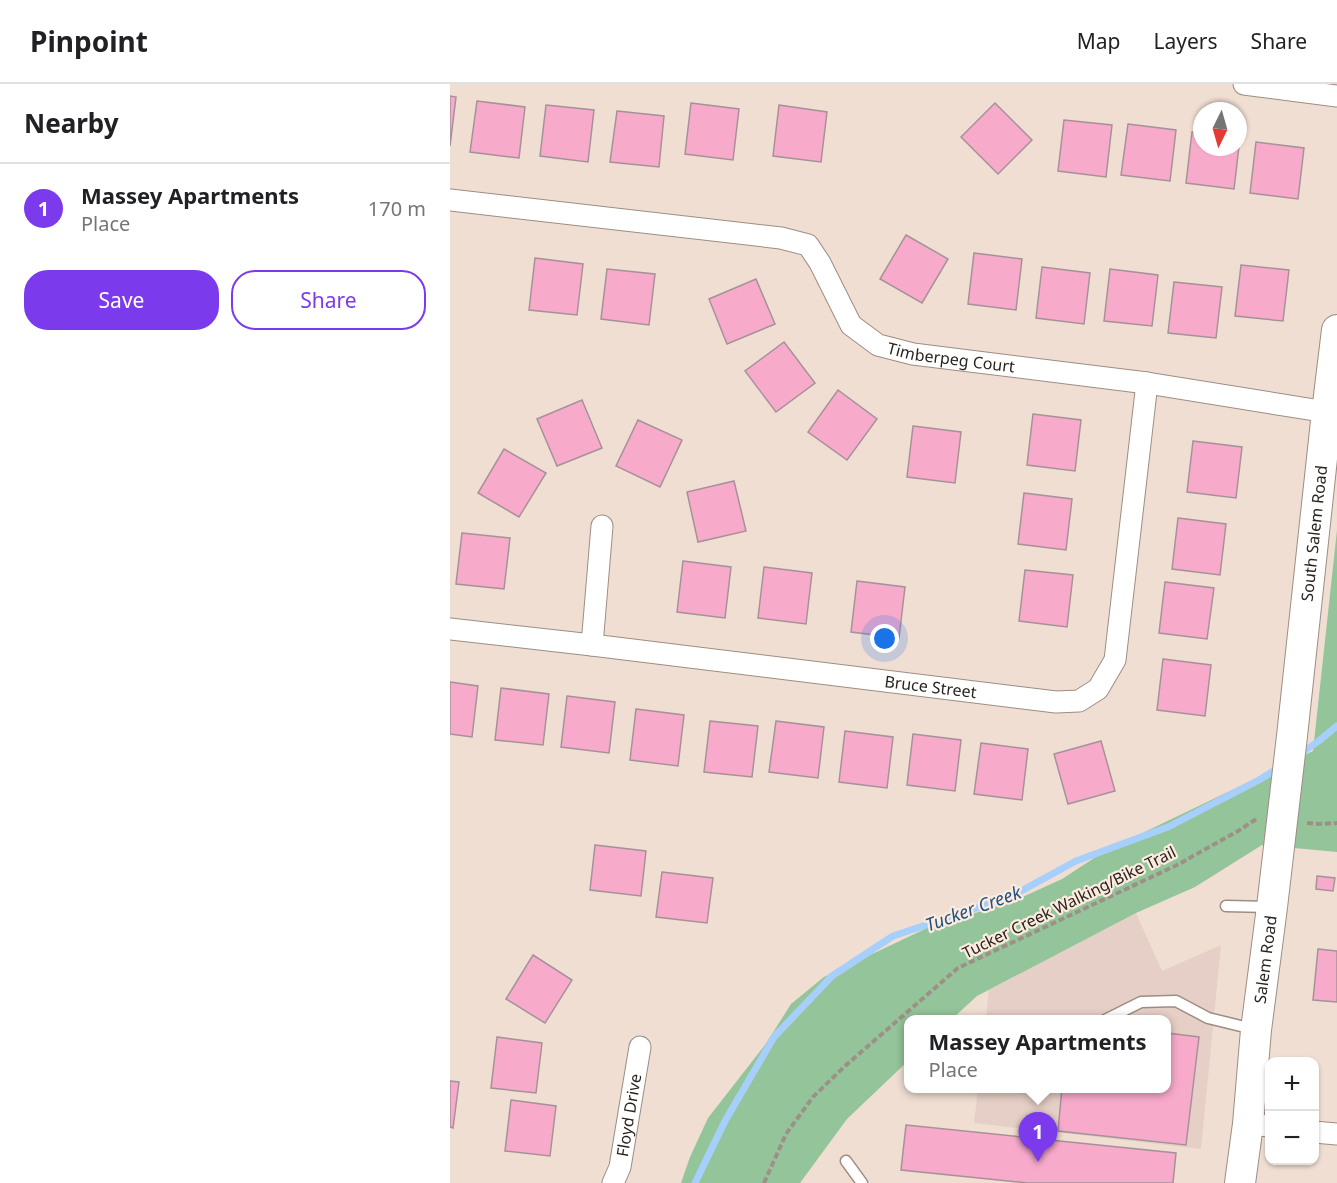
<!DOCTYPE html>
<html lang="en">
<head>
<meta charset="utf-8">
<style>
	body { margin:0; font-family:"Noto Sans",sans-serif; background:#f6f6f6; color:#202124 }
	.controls { position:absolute; right:18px; bottom:18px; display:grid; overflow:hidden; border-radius:12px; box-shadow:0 2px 4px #0004 }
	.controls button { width:54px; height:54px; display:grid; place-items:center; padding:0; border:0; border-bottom:2px solid #e0e0e0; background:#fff; color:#202124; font:30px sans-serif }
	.compass { position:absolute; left:743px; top:18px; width:54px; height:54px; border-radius:50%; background:#fff; box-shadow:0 2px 4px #0004; rotate:185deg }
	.you { position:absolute; left:435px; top:555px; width:21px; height:21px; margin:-15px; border:4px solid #fff; border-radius:50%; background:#1a73e8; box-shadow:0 0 0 9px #1a73e833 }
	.badge { display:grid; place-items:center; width:39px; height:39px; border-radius:50%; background:#7c3aed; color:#fff; font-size:20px; font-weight:700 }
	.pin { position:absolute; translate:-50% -50px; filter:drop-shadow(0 2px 3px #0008) }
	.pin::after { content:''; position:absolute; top:32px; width:21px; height:18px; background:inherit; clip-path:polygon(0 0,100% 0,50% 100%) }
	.popup { position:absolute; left:454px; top:931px; width:267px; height:78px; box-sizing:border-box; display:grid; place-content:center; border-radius:12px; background:#fff; filter:drop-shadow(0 2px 4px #0005); font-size:20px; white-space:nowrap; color:#757577 }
	.popup b { font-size:22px; color:#202124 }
	.popup::after { content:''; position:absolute; left:50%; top:100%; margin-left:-12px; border:12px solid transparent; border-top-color:#fff }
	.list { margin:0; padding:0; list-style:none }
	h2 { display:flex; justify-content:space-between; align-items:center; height:78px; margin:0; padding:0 24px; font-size:26px }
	h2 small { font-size:20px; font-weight:400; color:#757577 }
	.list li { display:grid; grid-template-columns:39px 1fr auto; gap:18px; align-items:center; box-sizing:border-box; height:90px; padding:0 24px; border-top:2px solid #e0e0e0 }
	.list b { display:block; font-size:22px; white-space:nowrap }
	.list p { margin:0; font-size:20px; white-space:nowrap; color:#757577 }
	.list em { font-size:20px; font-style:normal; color:#757577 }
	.actions { display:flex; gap:12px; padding:18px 24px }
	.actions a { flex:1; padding:14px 0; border:2px solid #7c3aed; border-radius:24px; text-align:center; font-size:21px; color:#7c3aed }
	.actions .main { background:#7c3aed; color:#fff }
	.map { position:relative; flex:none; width:887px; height:1099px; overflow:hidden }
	header { display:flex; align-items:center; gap:36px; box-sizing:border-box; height:84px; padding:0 30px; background:#fff; border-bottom:2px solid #e0e0e0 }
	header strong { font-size:28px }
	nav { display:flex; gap:33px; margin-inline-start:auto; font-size:21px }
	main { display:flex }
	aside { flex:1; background:#fff }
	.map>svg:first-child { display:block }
</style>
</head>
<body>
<header>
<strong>Pinpoint</strong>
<nav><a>Map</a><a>Layers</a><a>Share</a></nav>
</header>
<main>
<aside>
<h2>Nearby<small></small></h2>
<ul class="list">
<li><span class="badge">1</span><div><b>Massey Apartments</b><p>Place</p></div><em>170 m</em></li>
</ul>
<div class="actions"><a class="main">Save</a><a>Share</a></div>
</aside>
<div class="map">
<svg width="887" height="1099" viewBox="0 0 887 1099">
	<rect width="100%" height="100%" fill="#f0ded2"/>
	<polygon fill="#e6cfc6" points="686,829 712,887 771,861 751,1065 524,1039 528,1005 717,1004 717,936 536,935 539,906"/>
	<polygon fill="#94c499" points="887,446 887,768 812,761 745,803 686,829 527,912 502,935 459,936 459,976 397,1035 350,1099 231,1099 240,1073 258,1034 315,961 341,920 374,893 477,844 564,817 612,795 655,767 863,667"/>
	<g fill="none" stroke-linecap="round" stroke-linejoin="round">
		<g stroke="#a7cffb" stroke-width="7">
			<polyline points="850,670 870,656 887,642"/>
			<polyline points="245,1099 275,1037 324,953 382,892 443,852 560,813 626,777 718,743 809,696 830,683"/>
		</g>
	</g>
	<g fill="#f8aacb" stroke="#a59299" stroke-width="1.5">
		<polygon points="0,12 6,13 0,62"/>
		<polygon points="27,17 75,23 69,74 20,68"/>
		<polygon points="241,19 289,25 283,76 235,70"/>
		<polygon points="545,19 582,56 548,90 511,53"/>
		<polygon points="96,21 144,26 138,78 90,72"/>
		<polygon points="329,21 377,28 371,78 323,72"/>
		<polygon points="167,27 214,32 209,83 160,78"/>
		<polygon points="614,36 662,41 656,93 608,87"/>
		<polygon points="678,40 726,46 720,97 671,91"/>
		<polygon points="742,48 752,49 752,63 788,63 788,54 790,54 784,105 736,99"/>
		<polygon points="806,58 854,64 848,115 800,109"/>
		<polygon points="456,151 498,175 472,219 430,195"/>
		<polygon points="524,169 572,175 566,226 518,220"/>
		<polygon points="85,174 133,180 127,231 79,226"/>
		<polygon points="791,181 839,186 833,237 785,232"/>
		<polygon points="592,183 640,189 634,240 586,234"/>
		<polygon points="157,185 205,190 199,241 151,235"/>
		<polygon points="660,185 708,191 702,242 654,237"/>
		<polygon points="306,195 325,240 277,260 259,215"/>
		<polygon points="724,198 772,203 766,254 718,249"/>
		<polygon points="334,258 365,299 326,328 295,287"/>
		<polygon points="388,306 427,335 397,376 358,348"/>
		<polygon points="132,316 152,364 107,382 87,335"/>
		<polygon points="583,330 631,336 625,387 577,381"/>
		<polygon points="188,336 232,356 210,403 166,382"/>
		<polygon points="463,342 511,348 505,399 457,393"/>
		<polygon points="743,357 792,363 786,414 737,408"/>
		<polygon points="54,365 96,389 69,433 28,409"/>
		<polygon points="284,397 296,447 248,458 237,408"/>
		<polygon points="574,409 622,415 616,466 568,460"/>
		<polygon points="728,434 776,440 770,491 722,485"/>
		<polygon points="12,449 60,454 54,505 6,500"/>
		<polygon points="233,477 281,483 275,534 227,528"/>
		<polygon points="314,483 362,489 356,540 308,534"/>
		<polygon points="575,486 623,491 617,543 569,537"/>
		<polygon points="407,497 455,503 449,554 401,548"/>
		<polygon points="715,498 764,504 757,555 709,549"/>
		<polygon points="713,575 761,581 755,632 707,626"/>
		<polygon points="0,598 28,602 22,653 0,650"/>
		<polygon points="51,604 99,610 93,661 45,656"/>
		<polygon points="117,612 165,618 159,669 111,663"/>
		<polygon points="186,625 234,631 228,682 180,676"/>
		<polygon points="260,637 308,642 302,693 254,688"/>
		<polygon points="326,637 374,643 368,694 319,688"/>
		<polygon points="395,647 443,653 437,704 389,698"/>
		<polygon points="463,650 511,656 505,707 457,701"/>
		<polygon points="651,657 665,707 618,720 604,670"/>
		<polygon points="531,659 578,665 572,716 524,710"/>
		<polygon points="145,761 196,767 191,812 140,806"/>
		<polygon points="212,788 263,794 257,839 206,833"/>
		<polygon points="867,792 885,794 883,807 866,805"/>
		<polygon points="868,865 887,867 887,918 863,916"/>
		<polygon points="83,871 122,896 95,939 56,915"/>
		<polygon points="717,949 749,953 736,1061 608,1047 612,1004 717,1004"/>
		<polygon points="47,953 92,959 86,1009 41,1004"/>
		<polygon points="0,997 9,998 3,1044 0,1043"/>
		<polygon points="61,1016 106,1022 100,1072 55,1067"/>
		<polygon points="456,1041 726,1069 723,1099 578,1099 451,1086"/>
	</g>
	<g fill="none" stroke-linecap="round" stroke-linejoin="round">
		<defs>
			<g id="lane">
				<polyline points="776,822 819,823"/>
				<polyline points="655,936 691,918 726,917 758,934 803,945"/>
				<polyline points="396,1077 412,1099"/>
			</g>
			<g id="street">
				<polyline points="794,0 887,12"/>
				<path id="s1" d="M0 116 331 154 358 161 370 179 401 241 428 261 463 270 697 299 877 328"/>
				<path id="s2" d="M0 545 142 561 606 618 629 617 648 605 665 576 697 299"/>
				<polyline points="142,561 152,442"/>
				<polyline points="798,1040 820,1042"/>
				<polyline points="864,1048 887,1050"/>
				<path id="s3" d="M163 1099 170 1083 190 963"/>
			</g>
			<g id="secondary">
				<path id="s4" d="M790 1099 798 1040 806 946 822 823 842 652 877 328 887 246"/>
			</g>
		</defs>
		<use href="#lane" stroke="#9d8d82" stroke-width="13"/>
		<use href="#street" stroke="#9d8d82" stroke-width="23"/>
		<use href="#secondary" stroke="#9d8d82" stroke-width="32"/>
		<g stroke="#9d9087" stroke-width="4" stroke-dasharray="6 3" stroke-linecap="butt">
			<polyline points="857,739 869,740 887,739"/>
			<polyline points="314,1099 336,1050 363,1013 395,982 508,884 727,781 788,747 808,734"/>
		</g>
		<use href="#lane" stroke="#fff" stroke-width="10"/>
		<use href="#street" stroke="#fff" stroke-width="21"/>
		<use href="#secondary" stroke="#fff" stroke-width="30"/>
	</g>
	<g text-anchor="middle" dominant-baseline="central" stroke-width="4.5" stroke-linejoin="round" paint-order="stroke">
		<g font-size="16" fill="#2a241f" stroke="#fdebdf">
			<text stroke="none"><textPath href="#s1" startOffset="560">Timberpeg Court</textPath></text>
			<text stroke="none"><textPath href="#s4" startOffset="654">South Salem Road</textPath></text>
			<text stroke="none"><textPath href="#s2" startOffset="484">Bruce Street</textPath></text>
			<text transform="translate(619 818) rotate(-26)">Tucker Creek Walking/Bike Trail</text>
			<text stroke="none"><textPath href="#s4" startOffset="225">Salem Road</textPath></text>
			<text stroke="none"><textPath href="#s3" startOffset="70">Floyd Drive</textPath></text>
		</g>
		<g font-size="18" font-style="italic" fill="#21517f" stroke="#fdebdf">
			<text transform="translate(523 824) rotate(-20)">Tucker Creek</text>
		</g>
	</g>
</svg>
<div class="controls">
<button>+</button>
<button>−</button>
</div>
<svg class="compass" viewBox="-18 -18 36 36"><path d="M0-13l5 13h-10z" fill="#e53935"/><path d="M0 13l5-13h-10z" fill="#757577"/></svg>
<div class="you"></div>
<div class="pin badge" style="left:588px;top:1078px">1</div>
<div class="popup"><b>Massey Apartments</b>Place</div>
</div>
</main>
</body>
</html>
